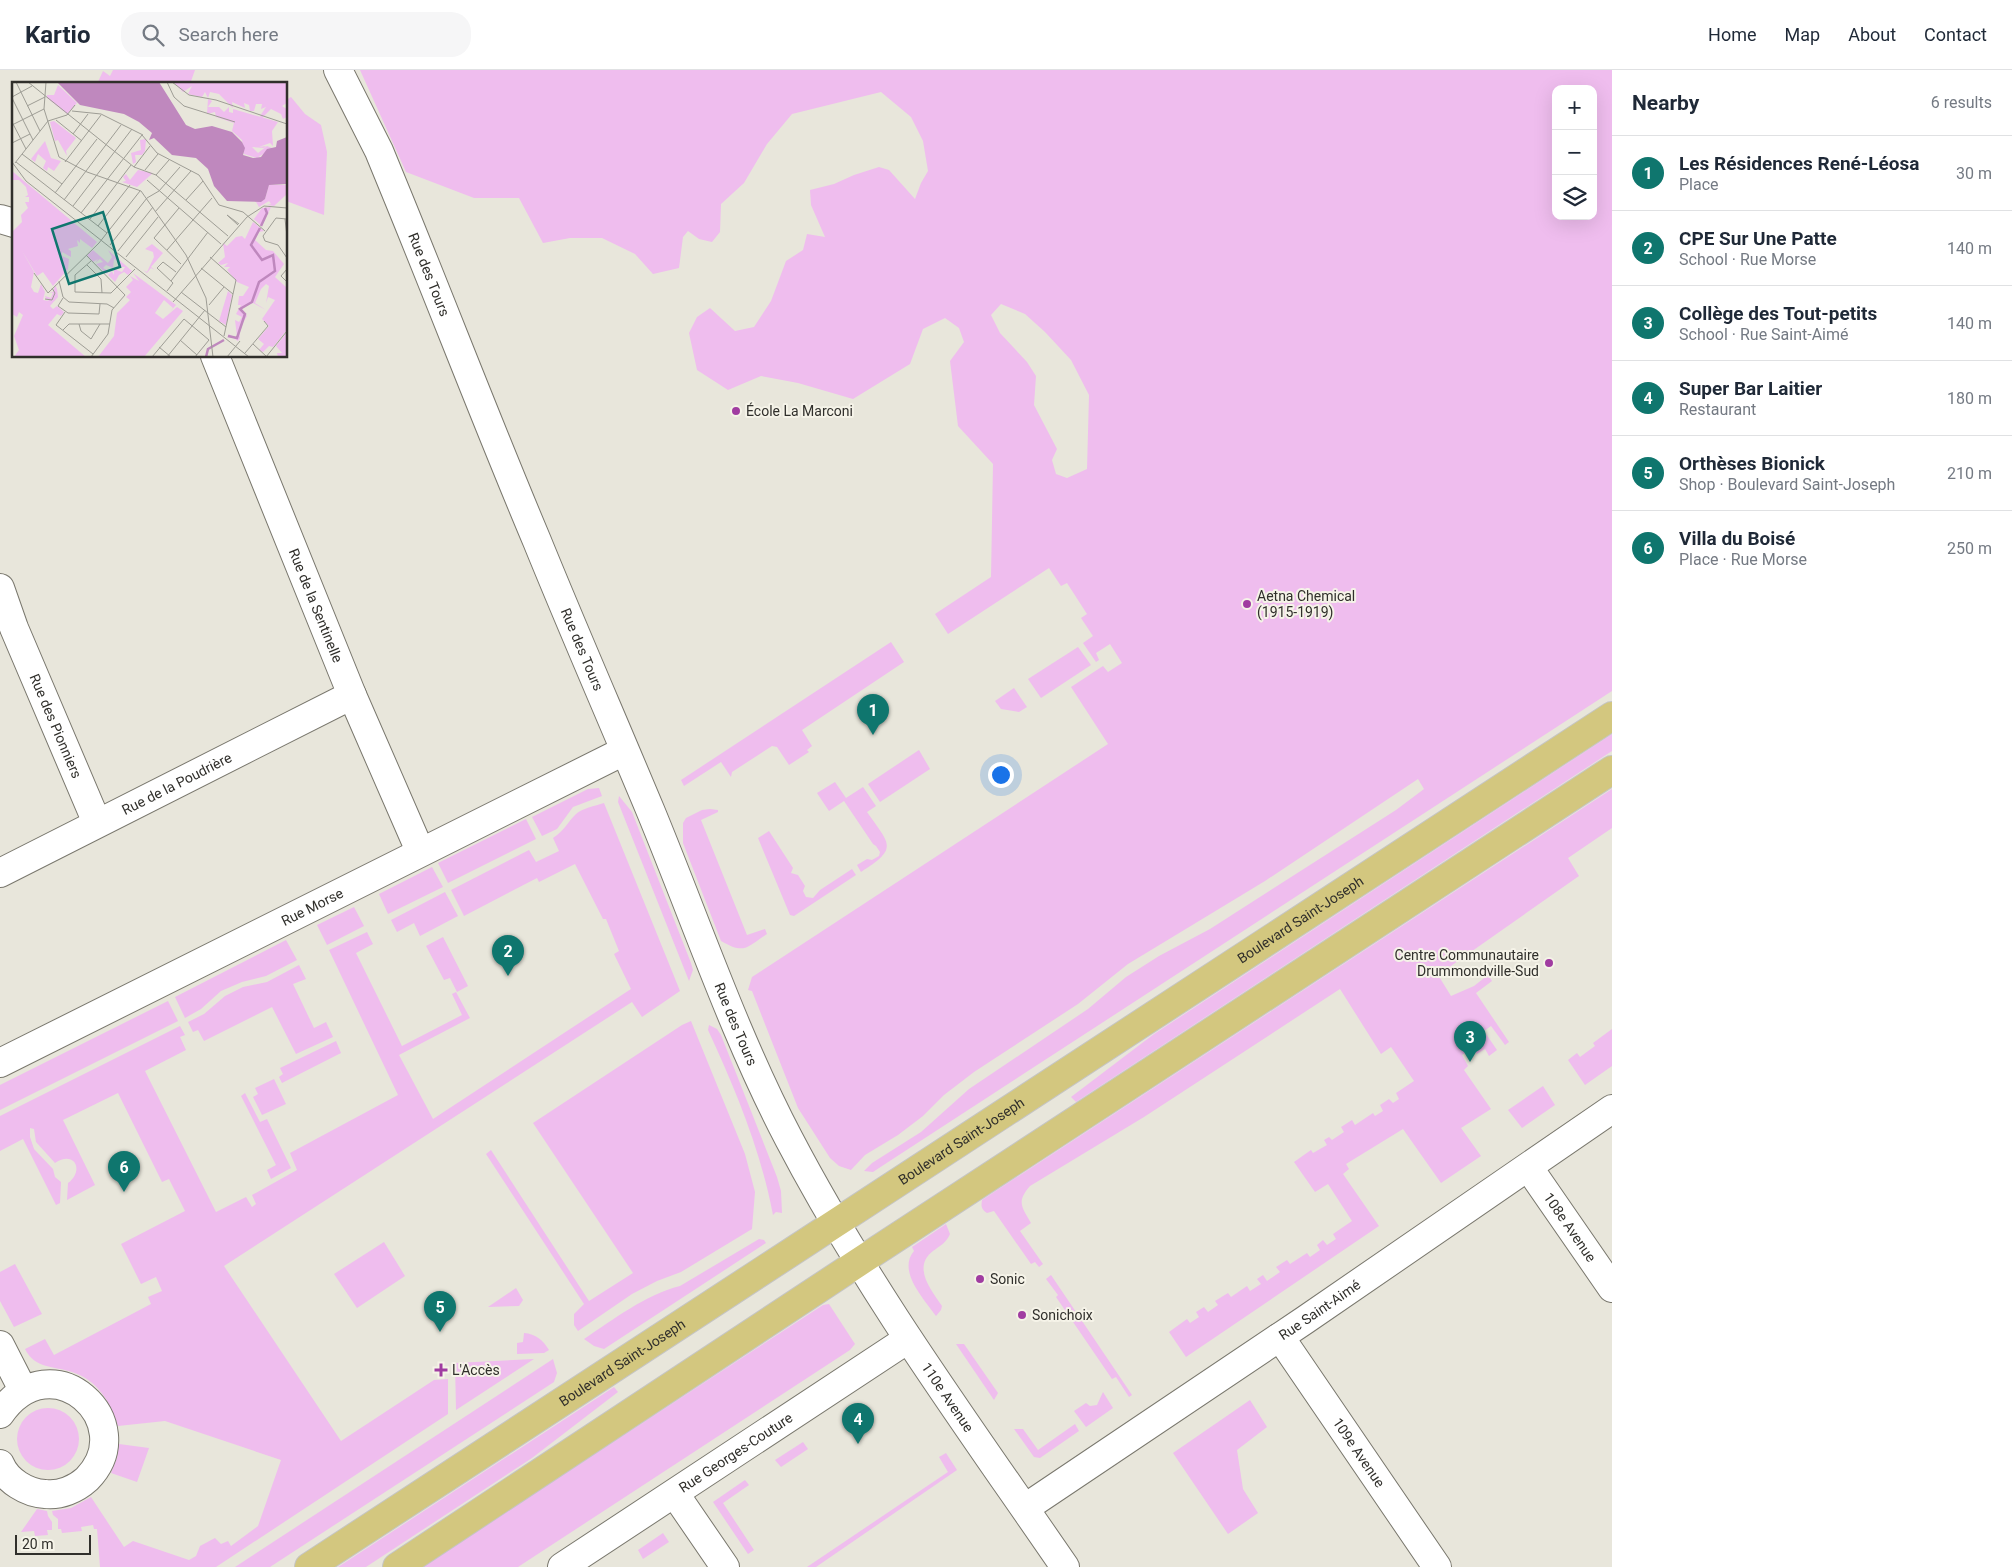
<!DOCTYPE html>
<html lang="en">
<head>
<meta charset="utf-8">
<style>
	body { margin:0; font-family:Roboto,sans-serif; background:#f6f6f7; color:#1f2937 }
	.controls { position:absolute; right:15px; top:15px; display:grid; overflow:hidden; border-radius:10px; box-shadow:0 5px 20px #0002 }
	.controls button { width:45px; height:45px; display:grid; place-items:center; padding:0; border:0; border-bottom:1px solid #e0e1e3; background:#fff; color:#1f2937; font:25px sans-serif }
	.scale { position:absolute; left:15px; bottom:12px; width:76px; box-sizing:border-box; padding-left:5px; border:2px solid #302f2b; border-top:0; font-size:14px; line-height:18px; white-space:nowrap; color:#302f2b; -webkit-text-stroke:4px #f5f3e8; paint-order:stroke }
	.you { position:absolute; left:1000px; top:704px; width:18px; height:18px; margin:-12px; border:4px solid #fff; border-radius:50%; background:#1a73e8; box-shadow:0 0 0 8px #1a73e833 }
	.badge { display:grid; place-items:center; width:32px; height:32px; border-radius:50%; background:#0f766e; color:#fff; font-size:16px; font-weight:700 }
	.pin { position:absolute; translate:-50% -41px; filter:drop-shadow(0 1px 2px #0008) }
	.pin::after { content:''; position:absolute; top:26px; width:18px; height:15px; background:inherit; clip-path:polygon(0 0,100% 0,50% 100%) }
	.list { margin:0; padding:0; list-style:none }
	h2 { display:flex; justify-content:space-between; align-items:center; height:65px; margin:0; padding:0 20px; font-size:21px }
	h2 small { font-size:16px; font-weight:400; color:#747a83 }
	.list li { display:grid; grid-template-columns:32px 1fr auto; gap:15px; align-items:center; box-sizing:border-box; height:75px; padding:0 20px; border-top:1px solid #e0e1e3 }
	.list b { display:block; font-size:19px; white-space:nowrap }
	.list p { margin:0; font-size:16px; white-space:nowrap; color:#747a83 }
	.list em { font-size:16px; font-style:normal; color:#747a83 }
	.icon { flex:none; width:28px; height:28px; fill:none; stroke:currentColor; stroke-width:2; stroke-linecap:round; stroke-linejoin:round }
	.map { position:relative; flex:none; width:1612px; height:1497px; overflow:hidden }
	header { display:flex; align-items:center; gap:30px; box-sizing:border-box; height:70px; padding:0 25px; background:#fff; border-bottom:1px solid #e0e1e3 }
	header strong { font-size:24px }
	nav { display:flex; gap:28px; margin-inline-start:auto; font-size:18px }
	.search { width:350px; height:45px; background:#f6f6f7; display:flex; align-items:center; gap:12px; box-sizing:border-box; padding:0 18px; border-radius:20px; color:#747a83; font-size:19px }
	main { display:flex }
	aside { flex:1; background:#fff }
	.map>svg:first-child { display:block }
</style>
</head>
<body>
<header>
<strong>Kartio</strong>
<div class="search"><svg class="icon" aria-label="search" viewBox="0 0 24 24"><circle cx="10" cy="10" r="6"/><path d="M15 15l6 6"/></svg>Search here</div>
<nav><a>Home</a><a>Map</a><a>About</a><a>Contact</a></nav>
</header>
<main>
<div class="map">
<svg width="1612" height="1497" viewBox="0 0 1612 1497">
	<rect width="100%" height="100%" fill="#e8e6db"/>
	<g fill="#efbdee" fill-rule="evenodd">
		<polygon points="113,0 195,0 190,14 97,14 103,1 110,6"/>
		<path d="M360 0H1612V621L879 1098 873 1102 864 1101 872 1093 921 1062 969 1019 1088 939 1126 907 1159 886 1210 859 1396 740 1424 719 1418 709 1265 811 1128 894 1078 934 974 1002 944 1025 923 1046 898 1065 865 1085 851 1100 839 1096 830 1088 798 1038 752 921 748 920 752 907 1108 674 1071 617 1103 596 1108 602 1122 593 1110 574 1096 583 1099 590 1096 592 1083 573 1093 566 1081 548 1087 544 1067 513 1061 516 1049 498 948 564 935 544 991 507 993 394 958 356 950 291 964 272 959 258 945 248 923 259 910 294 853 329 798 313 761 306 728 320 697 300 689 263 697 247 710 238 735 261 754 257 771 231 786 191 803 180 807 164 825 167 811 135 810 120 834 114 854 105 879 97 889 100 915 129 921 113 928 101 923 71 911 47 881 22 792 44 767 74 744 113 721 134 720 162 712 172 699 169 688 161 683 167 679 198 653 204 635 184 602 168H570L543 173 519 128H474L406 102ZM1556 19H1593V146H1556ZM1001 234 1025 244 1045 262 1071 290 1089 325 1087 399 1067 408 1056 404 1052 390 1057 379 1034 335 1036 306 1027 292 1000 263 991 245Z"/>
		<polygon points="291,27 305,44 321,55 327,82 324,145 286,131 286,30"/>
		<polygon points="891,572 904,592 802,660 812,676 807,680 809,682 789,695 777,677 772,676 732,702 731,707 721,692 684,716 681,710"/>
		<polygon points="1078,577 1091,595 1041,628 1028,609"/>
		<polygon points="1014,618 1027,637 1019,642 1001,639 995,631"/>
		<polygon points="1612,664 1612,681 1076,1032 1071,1027 1154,964"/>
		<polygon points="919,680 930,699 880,732 868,714"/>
		<path d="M835 712 846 728 863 717 876 736 867 742C890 775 899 778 861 802L857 795 867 789 872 790 879 786 880 782 876 776 873 774 844 731 829 741 817 723Z"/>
		<polygon points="599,718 602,726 573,737 557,759 542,766 532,747 588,719"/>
		<path d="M1612 719V758L1568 788 1579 806 1438 905 1451 926 1474 916 1488 905 1492 911 1476 923 1509 972 1505 975 1491 956 1484 961 1497 980 1489 986 1485 979 1477 984 1473 978 1462 985 1468 996 1464 1000 1491 1039 1461 1058 1481 1086 1441 1113 1403 1059 1346 1094 1349 1099 1343 1104 1379 1156 1186 1287 1169 1262 1187 1249 1190 1253 1199 1247 1196 1242 1204 1237 1208 1242 1218 1235 1215 1231 1228 1223 1231 1227 1247 1216 1250 1221 1261 1214 1257 1209 1263 1205 1267 1211 1280 1202 1276 1197 1287 1190 1290 1194 1307 1183 1310 1187 1320 1180 1317 1175 1323 1170 1327 1175 1336 1169 1333 1164 1352 1151 1328 1114 1315 1122 1294 1092 1311 1080 1313 1083 1327 1075 1324 1070 1329 1067 1332 1070 1344 1062 1341 1057 1352 1050 1355 1055 1373 1043 1375 1046 1383 1041 1380 1035 1389 1029 1393 1033 1399 1029 1396 1023 1414 1011 1391 977 1381 984 1340 919 1144 1047 1030 1116C1016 1132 1022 1137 1031 1153L1020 1161 1043 1194 1039 1197 1035 1192 1031 1194 994 1141 987 1143C981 1139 981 1136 982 1130L994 1122Z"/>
		<polygon points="619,726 632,742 691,893 693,900 689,911 618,732"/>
		<path d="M604 733 680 921 642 947 632 932 224 1196 341 1371 434 1310 448 1309V1344L216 1497H100L97 1459H94L93 1455 81 1457 82 1461 62 1463 61 1459H58V1449L53 1445 52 1441 71 1438 91 1427 124 1477 133 1471 189 1490 196 1486 200 1476 215 1468 221 1474 228 1471 231 1476 258 1456 281 1390 165 1351 118 1356C110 1331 97 1310 72 1302 54 1296 35 1299 25 1279L45 1269 54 1285 151 1234 148 1227 162 1221 156 1207 141 1214 121 1174 185 1141 169 1109 162 1112 118 1023 63 1050 95 1115 67 1130 68 1113C85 1100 74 1080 55 1093L36 1072 34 1059 30 1058V1067L34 1079 53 1099 55 1107 61 1112 60 1133 56 1135 23 1069 0 1081V1046L180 956 185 965 180 967 186 980 145 1001 216 1142 246 1127 252 1137 256 1134 252 1125 297 1100 290 1083 398 1025 329 880 367 862 373 874 356 883 402 976 462 945 452 924 456 922 470 948 399 985 433 1049 631 919 614 884 619 881 606 849H603L575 794 539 812 537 808 464 846 451 820 529 780 536 792 559 781 553 768C564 761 567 753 575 745 582 738 595 736 604 733Z"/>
		<path d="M710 739 718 740V742L701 750 747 865 765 859 767 864C747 877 745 885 721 871L683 773V753L686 748 702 740Z"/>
		<polygon points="526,749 536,769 448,813 438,793"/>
		<polygon points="769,761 793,798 791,803 798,805 805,816 803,821 806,827 813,828 820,820 852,799 856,805 794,846 790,845 758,768"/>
		<polygon points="432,797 443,817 388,844 379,824"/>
		<polygon points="445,822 458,846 420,866 414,853 397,862 391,850"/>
		<polygon points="354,837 364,856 327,875 317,855"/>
		<polygon points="443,867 468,916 457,922 450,908 444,910 426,876"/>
		<polygon points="286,870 297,890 266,906 242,912 221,921 201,939 185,948 175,927"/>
		<polygon points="299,895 306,909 293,914 314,958 326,952 333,967 296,984 272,937 204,971 198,960 193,962 188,952 204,944 225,926 243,917 267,912"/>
		<polygon points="168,931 178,951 0,1040 0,1015"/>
		<polygon points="691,951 745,1084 755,1122 752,1159 681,1202 657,1211 632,1224 578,1261 574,1255 574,1244 584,1234 486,1084 491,1080 589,1231 633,1203 533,1053 682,955"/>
		<path d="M709 955 717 959 721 965 777 1107 781 1121 782 1143 776 1142 773 1145C761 1081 735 1018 708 960Z"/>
		<polygon points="1612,959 1612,996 1585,1015 1568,990 1577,983 1580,987 1595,976 1593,973"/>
		<polygon points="336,971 341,983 282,1013 279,1007 283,1004 280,998"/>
		<polygon points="274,1009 286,1034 262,1045 253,1027 258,1024 255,1018"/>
		<polygon points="1543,1016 1555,1035 1522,1058 1508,1040"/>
		<polygon points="245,1023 260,1052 267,1049 291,1098 271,1109 267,1100 276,1095 241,1026"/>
		<path d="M946 1154 950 1164C947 1172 940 1176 933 1181 912 1197 931 1220 942 1236L941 1240 936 1246C924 1229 897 1201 914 1181L912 1177Z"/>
		<path d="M759 1169 764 1170 766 1173 604 1279 594 1276 584 1269C614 1249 645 1225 680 1216Z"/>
		<polygon points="384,1172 405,1206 357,1238 334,1204"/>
		<polygon points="15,1194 42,1244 14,1257 0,1231 0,1202"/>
		<polygon points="1051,1205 1132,1325 1129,1327 1116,1307 1112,1309 1056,1227 1058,1225 1046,1209"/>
		<polygon points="516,1218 523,1230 519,1236 488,1237"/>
		<polygon points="829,1234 855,1274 850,1280 518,1497 422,1497 823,1235"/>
		<path d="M524 1263C536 1264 543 1270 549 1280L544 1283 517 1284V1273L523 1272Z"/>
		<polygon points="956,1274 964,1274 998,1323 994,1330"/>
		<polygon points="534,1289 456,1340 455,1293"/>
		<polygon points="553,1289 557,1303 554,1312 270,1497 235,1497"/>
		<polygon points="614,1317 618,1322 532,1388 366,1497 338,1497"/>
		<polygon points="1103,1322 1113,1338 1086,1357 1074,1341 1086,1333 1090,1336 1097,1335"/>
		<polygon points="1250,1330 1267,1357 1237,1380 1243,1419 1258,1443 1228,1464 1173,1383"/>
		<circle cx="48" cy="1369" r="31"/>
		<polygon points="1075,1354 1079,1361 1040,1388 1034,1387 1014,1359 1023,1359 1038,1380"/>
		<polygon points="803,1372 808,1379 781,1397 775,1390"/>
		<polygon points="119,1374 149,1378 137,1412 111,1403 117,1388"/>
		<polygon points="946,1383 957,1400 816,1497 807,1497 948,1402 939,1387"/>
		<polygon points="745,1410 749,1415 723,1433 754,1480 748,1484 713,1432"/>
		<polygon points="37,1439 47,1441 48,1446 52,1452 52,1460 47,1460 48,1465 35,1466 34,1461 21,1462"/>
		<polygon points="663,1463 669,1472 643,1489 638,1480"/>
	</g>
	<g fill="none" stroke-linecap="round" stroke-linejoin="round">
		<defs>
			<g id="street">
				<path id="s1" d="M338 0 379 81 395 120C443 237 488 355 537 471 574 562 613 651 651 742 696 851 734 964 789 1069 868 1220 969 1357 1065 1497"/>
				<polyline points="0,149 14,153"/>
				<path id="s2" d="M215 286 352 625 420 781"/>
				<path id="s3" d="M0 518 14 558 97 753"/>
				<path id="s4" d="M0 803 352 625"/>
				<path id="s5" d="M0 993 624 681"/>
				<path id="s6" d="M1529 1098 1612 1218"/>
				<path id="s7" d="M1280 1267 1437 1497"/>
				<polyline points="0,1275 23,1320"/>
				<path d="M0 1344C52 1269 142 1353 87 1409 76 1419 60 1426 45 1424 27 1423 7 1411 0 1394"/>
				<polyline points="675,1424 725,1497"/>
				<path id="s8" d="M1025 1438 1305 1250 1612 1039"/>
				<path id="s9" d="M562 1497 908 1269"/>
			</g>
			<g id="primary">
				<path id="s10" d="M309 1497 1612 646"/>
				<polyline points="397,1497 859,1192 1612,700"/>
			</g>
		</defs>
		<use href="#street" stroke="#79776d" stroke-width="30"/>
		<use href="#primary" stroke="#c5c5c4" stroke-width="30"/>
		<use href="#street" stroke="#fff" stroke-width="28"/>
		<use href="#primary" stroke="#d3c77f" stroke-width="28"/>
	</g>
	<g fill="#a03ca1" stroke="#f5f3e8" stroke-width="2">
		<circle cx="736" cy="341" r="5"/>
		<circle cx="1247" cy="534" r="5"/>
		<circle cx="1549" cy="893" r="5"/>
		<circle cx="980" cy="1209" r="5"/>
		<circle cx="1022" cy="1245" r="5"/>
		<path d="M438.5 1292.5h5v5h5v5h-5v5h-5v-5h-5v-5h5z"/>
	</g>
	<g text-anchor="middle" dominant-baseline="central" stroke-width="4" stroke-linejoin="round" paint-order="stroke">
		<g font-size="14" fill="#302f2b" stroke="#f5f3e8">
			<text stroke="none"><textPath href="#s1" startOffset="224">Rue des Tours</textPath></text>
			<text stroke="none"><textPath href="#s2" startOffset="269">Rue de la Sentinelle</textPath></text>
			<text stroke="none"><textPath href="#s1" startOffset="629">Rue des Tours</textPath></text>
			<text stroke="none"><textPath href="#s3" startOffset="149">Rue des Pionniers</textPath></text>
			<text stroke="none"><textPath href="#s4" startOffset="198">Rue de la Poudrière</textPath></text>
			<text stroke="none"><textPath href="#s5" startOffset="349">Rue Morse</textPath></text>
			<text stroke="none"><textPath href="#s10" startOffset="1184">Boulevard Saint-Joseph</textPath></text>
			<text stroke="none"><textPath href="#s1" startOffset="1034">Rue des Tours</textPath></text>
			<text stroke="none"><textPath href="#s10" startOffset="779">Boulevard Saint-Joseph</textPath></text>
			<text stroke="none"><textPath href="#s6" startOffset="72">108e Avenue</textPath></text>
			<text stroke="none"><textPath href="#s8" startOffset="355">Rue Saint-Aimé</textPath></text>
			<text stroke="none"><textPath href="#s10" startOffset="374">Boulevard Saint-Joseph</textPath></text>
			<text stroke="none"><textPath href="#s1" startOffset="1464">110e Avenue</textPath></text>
			<text stroke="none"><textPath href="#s7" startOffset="140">109e Avenue</textPath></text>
			<text stroke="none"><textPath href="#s9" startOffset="208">Rue Georges-Couture</textPath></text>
		</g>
		<g font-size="14" fill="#302f2b" stroke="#f5f3e8" text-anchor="start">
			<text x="746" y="341">École La Marconi</text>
			<text x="1257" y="526">Aetna Chemical<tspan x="1257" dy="16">(1915-1919)</tspan></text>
			<text x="1539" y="885" text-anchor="end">Centre Communautaire<tspan x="1539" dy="16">Drummondville-Sud</tspan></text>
			<text x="990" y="1209">Sonic</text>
			<text x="1032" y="1245">Sonichoix</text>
			<text x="452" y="1300">L'Accès</text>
		</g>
	</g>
	<g transform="translate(12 12)">
		<rect width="275" height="275" fill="#e8e6db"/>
		<path d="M161 0H275V21L270 24 275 27V35L271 37 269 32 259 27 250 36 248 34 254 25 249 27 250 22H244L242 29H238L237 23 232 21 233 26 220 20 221 26 207 12 198 10 196 16 193 10 190 15 176 12 180 4 171 10ZM46 3 65 21 55 32 35 16V13H42ZM196 17 200 19 196 25H207L212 30 217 25V30L221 31V27L266 40 260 49 261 64 258 61 247 65 254 64 252 66 240 65 246 71 255 64 260 66 245 76 232 72 230 58 220 49 222 41 204 35 203 30 195 32ZM42 39 64 56 54 69 55 74 46 58 43 59 38 40ZM134 57 133 69 130 73H123L124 80 121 82 119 71 129 68 128 58ZM33 59 39 76 49 79 42 89 36 85 35 89 31 86 34 79 26 72 23 80 19 77ZM126 88 141 91 125 105 110 100 114 99 111 95 114 92 118 98ZM0 89 85 160 80 166 68 157V161L65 158 66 164 56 167 59 169V175L50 170V174L57 177 56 187 41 204 31 190 25 194 9 167 22 190 19 205 22 210 26 211 29 202 33 210 31 218 37 219 34 217 33 214 39 216 41 211H37L41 210 43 203 45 207 46 215 38 224 41 227 45 224 52 230 49 234 45 232 36 243 74 275H2L7 268 2 254 11 233 7 230 5 235 0 232V150L10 140 9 133 16 126 13 120H17V115H13L16 113 14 105 7 98H0ZM257 103H275V112L262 124 255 123 259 122 257 119 247 125 244 120 253 117ZM259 125 250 144 238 134 242 137 250 126ZM241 140 252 149 247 150 243 158 254 168 261 169 272 182 263 195 275 206V248L261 265 257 264 251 270 247 268 252 262 246 257 257 244 250 237 263 218 256 215 254 221 257 204 254 202 249 207 243 221 254 228 241 221 233 224 230 227 235 234 227 247 228 256 226 259 218 254 215 256 217 252 223 256 225 254 223 238 227 240 230 235 224 232 229 223H226L227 214H231L237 205 225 200 215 188 218 185H212L216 181 209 183 206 181 213 175 211 161 215 164 224 155 230 154 233 157ZM140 162 151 171 139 185 143 188 139 186 135 191 131 188 135 190 142 175 141 170 133 167ZM81 168 96 181 100 175 96 168 120 189 116 193 112 190 107 193 103 200 96 193 100 189 102 193V187L110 190 113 185H106V179L102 177 101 186 94 183 91 186 97 189 95 192 84 182 91 180 88 177 83 181 86 177 81 180 75 173ZM121 191 164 223 157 231 161 226 152 218 143 231 151 237 165 225 171 229 132 275H86L102 254 105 231 118 218 114 215 119 210 114 205 121 198 118 194 127 199ZM216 209 220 213 214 243 207 239ZM275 250V275H266L265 271H270L264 264Z" fill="#efbdee"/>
		<path d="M45 0H147L174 43 183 47 200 44 220 50 230 60 233 66 231 73 241 76 249 75 255 67 264 65 265 59 275 55V102L257 103 253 117 249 120 215 119 202 104 196 87 184 76 160 73 142 56 137 58 140 51 127 40 112 32 68 23Z" fill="#bf88be"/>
		<path fill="none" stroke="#bf88be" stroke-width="2.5" d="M249 144 255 131 253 126M216 254 225 256 233 232 228 227 240 220 247 200 263 189 261 173 250 178 239 163 248 146M194 275 196 267 212 258"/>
		<path fill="none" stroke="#9e9d95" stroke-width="1" d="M4 0 28 49M16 0 122 85 144 93 216 154M34 0 32 27 47 75 75 90 129 109 174 173 194 216 201 275M155 0 162 15 172 24 223 40M160 0 177 13 204 18 275 42M0 15 20 4M0 16 21 58M15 24 33 15M60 29 89 32 131 53M44 38 70 59M36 39 55 33 63 23M0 40 14 67M0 43 32 27M61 52 76 32M130 53 145 71 187 93 207 123 231 130 253 149M0 61 18 52M10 72 50 102M0 80 14 99 237 275M4 80 95 151M53 80 89 33M3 81 36 39M122 85 138 64M133 88 146 72M144 93 157 78M135 98 209 162M43 111 85 57M52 118 109 43M174 118 191 99M61 124 120 47M167 126 142 156 169 182M143 130 179 89M69 131 130 53M78 137 119 83M273 137 275 154M275 137 264 136 251 154 253 159 266 163 275 176M226 143 215 133 227 142M86 144 118 103M98 163 135 116 147 109 168 85M155 168 200 116M106 169 141 125M74 173 113 213 100 228 96 252 79 275M114 175 146 135M198 175 224 198 212 254M79 179 63 193V210L99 211 123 187M75 183 89 197 90 211M189 186 221 212M275 187 269 194 275 200M22 191 36 211 87 161 128 109M47 199 51 215 57 220 95 222 102 226M159 199 196 150M155 209 161 201 145 186 151 180 164 190M169 210 214 245M51 216 46 224 56 231 87 232 88 222M33 217 40 218 43 211 40 206M161 220 235 135 252 124 275 126M197 223 212 205M53 230 44 243 81 272M67 242 69 249 79 257 88 242M51 248 57 242H98M168 258 185 273M241 262 255 275M147 265 159 275M233 271 256 244 252 239M140 275 172 237 197 258M155 275 193 228M183 275 197 258M215 275 228 259M254 275 275 249"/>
		<path fill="#0f766e" fill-opacity="0.15" stroke="#0f766e" stroke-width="2.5" d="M91 130 108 185 57 202 40 147Z"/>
		<rect width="275" height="275" fill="none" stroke="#302f2b" stroke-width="2.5"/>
	</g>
</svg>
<div class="controls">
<button>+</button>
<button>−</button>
<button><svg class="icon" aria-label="layers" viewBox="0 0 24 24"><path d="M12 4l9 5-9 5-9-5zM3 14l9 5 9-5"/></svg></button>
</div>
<div class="scale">20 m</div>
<div class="you"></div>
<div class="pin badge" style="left:873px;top:665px">1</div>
<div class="pin badge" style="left:508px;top:906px">2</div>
<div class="pin badge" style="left:1470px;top:992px">3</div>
<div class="pin badge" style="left:858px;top:1374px">4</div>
<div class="pin badge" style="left:440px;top:1262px">5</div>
<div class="pin badge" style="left:124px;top:1122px">6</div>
</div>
<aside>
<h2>Nearby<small>6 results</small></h2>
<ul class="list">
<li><span class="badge">1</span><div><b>Les Résidences René-Léosa</b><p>Place</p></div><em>30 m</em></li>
<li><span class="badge">2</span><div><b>CPE Sur Une Patte</b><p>School · Rue Morse</p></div><em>140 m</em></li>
<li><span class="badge">3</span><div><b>Collège des Tout-petits</b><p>School · Rue Saint-Aimé</p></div><em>140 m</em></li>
<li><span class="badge">4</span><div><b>Super Bar Laitier</b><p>Restaurant</p></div><em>180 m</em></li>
<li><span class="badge">5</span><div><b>Orthèses Bionick</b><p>Shop · Boulevard Saint-Joseph</p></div><em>210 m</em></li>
<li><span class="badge">6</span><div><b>Villa du Boisé</b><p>Place · Rue Morse</p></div><em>250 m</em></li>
</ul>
</aside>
</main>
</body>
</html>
